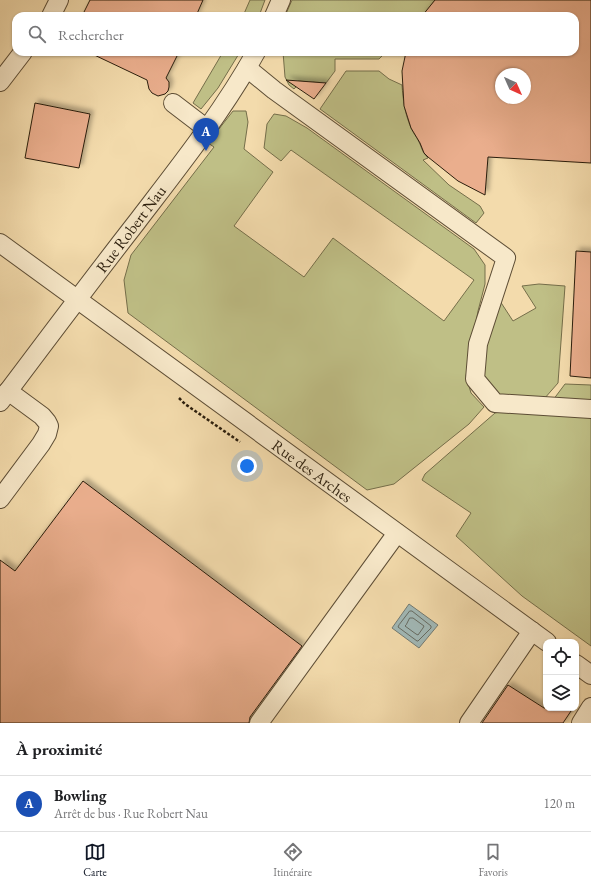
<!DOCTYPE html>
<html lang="fr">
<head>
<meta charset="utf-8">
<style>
	body { margin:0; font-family:"EB Garamond",serif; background:#f6f6f6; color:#202124 }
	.controls { position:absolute; right:12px; bottom:12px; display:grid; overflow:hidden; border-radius:8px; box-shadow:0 1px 3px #0004 }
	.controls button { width:36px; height:36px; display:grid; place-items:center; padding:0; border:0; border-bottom:1px solid #e0e0e0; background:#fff; color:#202124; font:20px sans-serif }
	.compass { position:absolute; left:495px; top:68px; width:36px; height:36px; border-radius:50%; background:#fff; box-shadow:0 1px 3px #0004; rotate:135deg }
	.you { position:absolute; left:247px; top:466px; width:14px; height:14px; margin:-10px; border:3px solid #fff; border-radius:50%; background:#1a73e8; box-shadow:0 0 0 6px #1a73e833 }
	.badge { display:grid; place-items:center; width:26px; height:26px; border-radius:50%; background:#111827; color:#fff; font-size:13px; font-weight:700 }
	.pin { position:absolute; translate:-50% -33px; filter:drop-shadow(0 1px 2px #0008) }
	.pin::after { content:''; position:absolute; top:21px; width:14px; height:12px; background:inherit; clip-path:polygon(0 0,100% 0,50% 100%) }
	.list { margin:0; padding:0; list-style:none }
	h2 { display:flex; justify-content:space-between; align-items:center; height:52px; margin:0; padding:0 16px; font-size:17px }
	h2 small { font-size:13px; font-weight:400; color:#757577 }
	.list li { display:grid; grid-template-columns:26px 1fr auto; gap:12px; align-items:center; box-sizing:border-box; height:56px; padding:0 16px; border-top:1px solid #e0e0e0 }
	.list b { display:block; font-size:15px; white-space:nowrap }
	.list p { margin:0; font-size:13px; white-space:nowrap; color:#757577 }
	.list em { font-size:13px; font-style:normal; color:#757577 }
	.icon { flex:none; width:22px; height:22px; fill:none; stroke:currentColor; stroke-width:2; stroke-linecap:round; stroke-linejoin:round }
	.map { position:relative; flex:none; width:591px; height:723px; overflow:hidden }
	.search { position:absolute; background:#fff; box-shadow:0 1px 3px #0004; left:12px; right:12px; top:12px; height:44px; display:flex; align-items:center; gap:10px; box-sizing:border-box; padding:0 14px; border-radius:12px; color:#757577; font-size:15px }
	.sheet { height:108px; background:#fff }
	nav { display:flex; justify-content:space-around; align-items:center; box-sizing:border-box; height:56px; border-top:1px solid #e0e0e0; background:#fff; font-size:11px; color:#757577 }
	nav a { display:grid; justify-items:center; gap:2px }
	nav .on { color:#111827 }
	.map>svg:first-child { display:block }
</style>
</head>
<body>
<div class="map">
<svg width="591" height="723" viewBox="0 0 591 723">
	<defs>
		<filter id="shadow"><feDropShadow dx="3.5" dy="-3.5" stdDeviation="2" flood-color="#0004"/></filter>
	</defs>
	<rect width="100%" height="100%" fill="#f3dbac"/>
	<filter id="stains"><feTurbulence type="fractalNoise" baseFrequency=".005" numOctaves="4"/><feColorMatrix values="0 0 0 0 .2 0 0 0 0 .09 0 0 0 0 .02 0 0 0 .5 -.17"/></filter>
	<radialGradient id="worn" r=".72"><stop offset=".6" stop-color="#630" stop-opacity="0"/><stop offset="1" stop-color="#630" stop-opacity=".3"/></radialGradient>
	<g fill="#bfbf86" stroke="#756e4a">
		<polygon points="250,0 265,0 259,16 243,16"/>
		<polygon points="292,0 435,0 423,16 285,16"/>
		<polygon points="223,52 240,52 218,88 201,109 193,103"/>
		<polygon points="283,52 389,52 384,54 379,59 335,59 335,71 326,83 298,81 296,87 294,89 289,85 285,77"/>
		<path d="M346 71H379L389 79 402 85C403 100 405 114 411 128 413 133 417 137 419 142 422 148 422 152 428 158L423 160 449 185 480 206 484 213 476 223 320 109Z"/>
		<polygon points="233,111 246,111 248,122 244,149 273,172 234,226 304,277 333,238 444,321 474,280 291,150 281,161 264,148 267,124 274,114 286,116 307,128 474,249 485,265 485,284 478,311 466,376 471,393 484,407 469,424 394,484 367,490 128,313 124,280 131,255 214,147 208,143"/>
		<polygon points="539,284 565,286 558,383 544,399 495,396 482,381 486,332 498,298 513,321 536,308 522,286"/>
		<polygon points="565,384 591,385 591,402 553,400"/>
		<polygon points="512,409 591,416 591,646 522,596 456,536 471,513 422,480 425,474 495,413"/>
	</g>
	<polygon fill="#a1b8b6" stroke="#727a72" points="409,604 438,625 419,648 392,628"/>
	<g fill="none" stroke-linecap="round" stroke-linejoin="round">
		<g stroke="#666b62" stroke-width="1">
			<polygon points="410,611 412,611 431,626 431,628 418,641 417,641 398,627 399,625"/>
			<polygon points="410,618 413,618 424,626 423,628 418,635 416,634 405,626 406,625"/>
		</g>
	</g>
	<g fill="#eaae8d" stroke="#2b1e0d" fill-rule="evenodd" filter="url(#shadow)">
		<polygon points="90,0 203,0 196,16 82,16"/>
		<path d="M435 0H591V163L488 157 485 195 458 181 428 157 424 153 420 143 411 128 404 106 402 71 406 52H575V16H422ZM501 74H525V98H501Z"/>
		<polygon points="88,52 179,52 166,78 169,82 169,87 168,91 165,94 158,96 152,93 149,89 147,80"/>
		<polygon points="286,80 326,83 314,99"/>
		<polygon points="35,103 90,114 79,168 25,158"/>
		<polygon points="576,251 591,252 591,378 570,376"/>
		<polygon points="83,481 302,646 250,717 249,723 0,723 0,560 15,571"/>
		<polygon points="508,685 544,708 573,708 563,723 482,723"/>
	</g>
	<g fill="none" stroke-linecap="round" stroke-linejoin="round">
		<defs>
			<g id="minor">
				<polyline points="51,16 59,0"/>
				<polyline points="274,16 281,0"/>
				<polyline points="247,68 274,90 506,258 478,344 475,379 495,403 591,409"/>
				<polyline points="0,82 23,52"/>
				<polyline points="173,103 207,129"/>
				<polyline points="0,243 547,642"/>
				<path d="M0 402C45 342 90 282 136 223 178 168 222 113 256 52"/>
				<polyline points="0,499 41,444 47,434 49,426 47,422 42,416 8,391"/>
				<polyline points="576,664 591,675"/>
				<polyline points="259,723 397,533"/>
				<polyline points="469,723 532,631"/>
				<polyline points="581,723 591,707"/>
			</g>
		</defs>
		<use href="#minor" stroke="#5d4d35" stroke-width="20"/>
		<polyline stroke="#2b1e0d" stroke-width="2.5" stroke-dasharray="3 2" stroke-linecap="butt" points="179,398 185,404 240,442"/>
		<use href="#minor" stroke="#f7e8c9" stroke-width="18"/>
	</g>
	<g text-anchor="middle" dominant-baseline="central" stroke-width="3" stroke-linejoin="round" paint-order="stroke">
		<g font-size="16" fill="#2b1e0d" stroke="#f7e8c9">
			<text transform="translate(131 229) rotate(-53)">Rue Robert Nau</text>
			<text transform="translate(312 471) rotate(36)">Rue des Arches</text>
		</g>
	</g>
	<rect width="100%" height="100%" filter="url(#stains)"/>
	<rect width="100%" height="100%" fill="url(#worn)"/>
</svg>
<div class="controls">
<button><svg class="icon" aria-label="locate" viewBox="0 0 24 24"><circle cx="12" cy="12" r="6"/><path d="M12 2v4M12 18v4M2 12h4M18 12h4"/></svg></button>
<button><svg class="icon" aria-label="layers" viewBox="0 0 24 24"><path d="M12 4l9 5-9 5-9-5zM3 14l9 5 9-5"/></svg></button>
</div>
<svg class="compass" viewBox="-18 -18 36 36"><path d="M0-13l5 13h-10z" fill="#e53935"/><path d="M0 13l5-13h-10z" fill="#757577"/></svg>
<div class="you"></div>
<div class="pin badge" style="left:206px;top:151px;background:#1a4fb4">A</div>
<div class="search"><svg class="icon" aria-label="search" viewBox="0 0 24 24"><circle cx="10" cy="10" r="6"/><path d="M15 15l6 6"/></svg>Rechercher</div>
</div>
<section class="sheet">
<h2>À proximité<small></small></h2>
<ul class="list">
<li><span class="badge" style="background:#1a4fb4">A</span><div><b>Bowling</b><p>Arrêt de bus · Rue Robert Nau</p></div><em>120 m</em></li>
</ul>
</section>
<nav>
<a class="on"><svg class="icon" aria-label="map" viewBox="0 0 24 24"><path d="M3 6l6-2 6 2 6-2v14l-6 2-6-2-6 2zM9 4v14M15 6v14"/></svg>Carte</a>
<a><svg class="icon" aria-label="directions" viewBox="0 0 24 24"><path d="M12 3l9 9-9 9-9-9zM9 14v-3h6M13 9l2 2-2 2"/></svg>Itinéraire</a>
<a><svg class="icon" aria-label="saved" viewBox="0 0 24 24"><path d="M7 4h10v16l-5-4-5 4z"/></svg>Favoris</a>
</nav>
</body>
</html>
